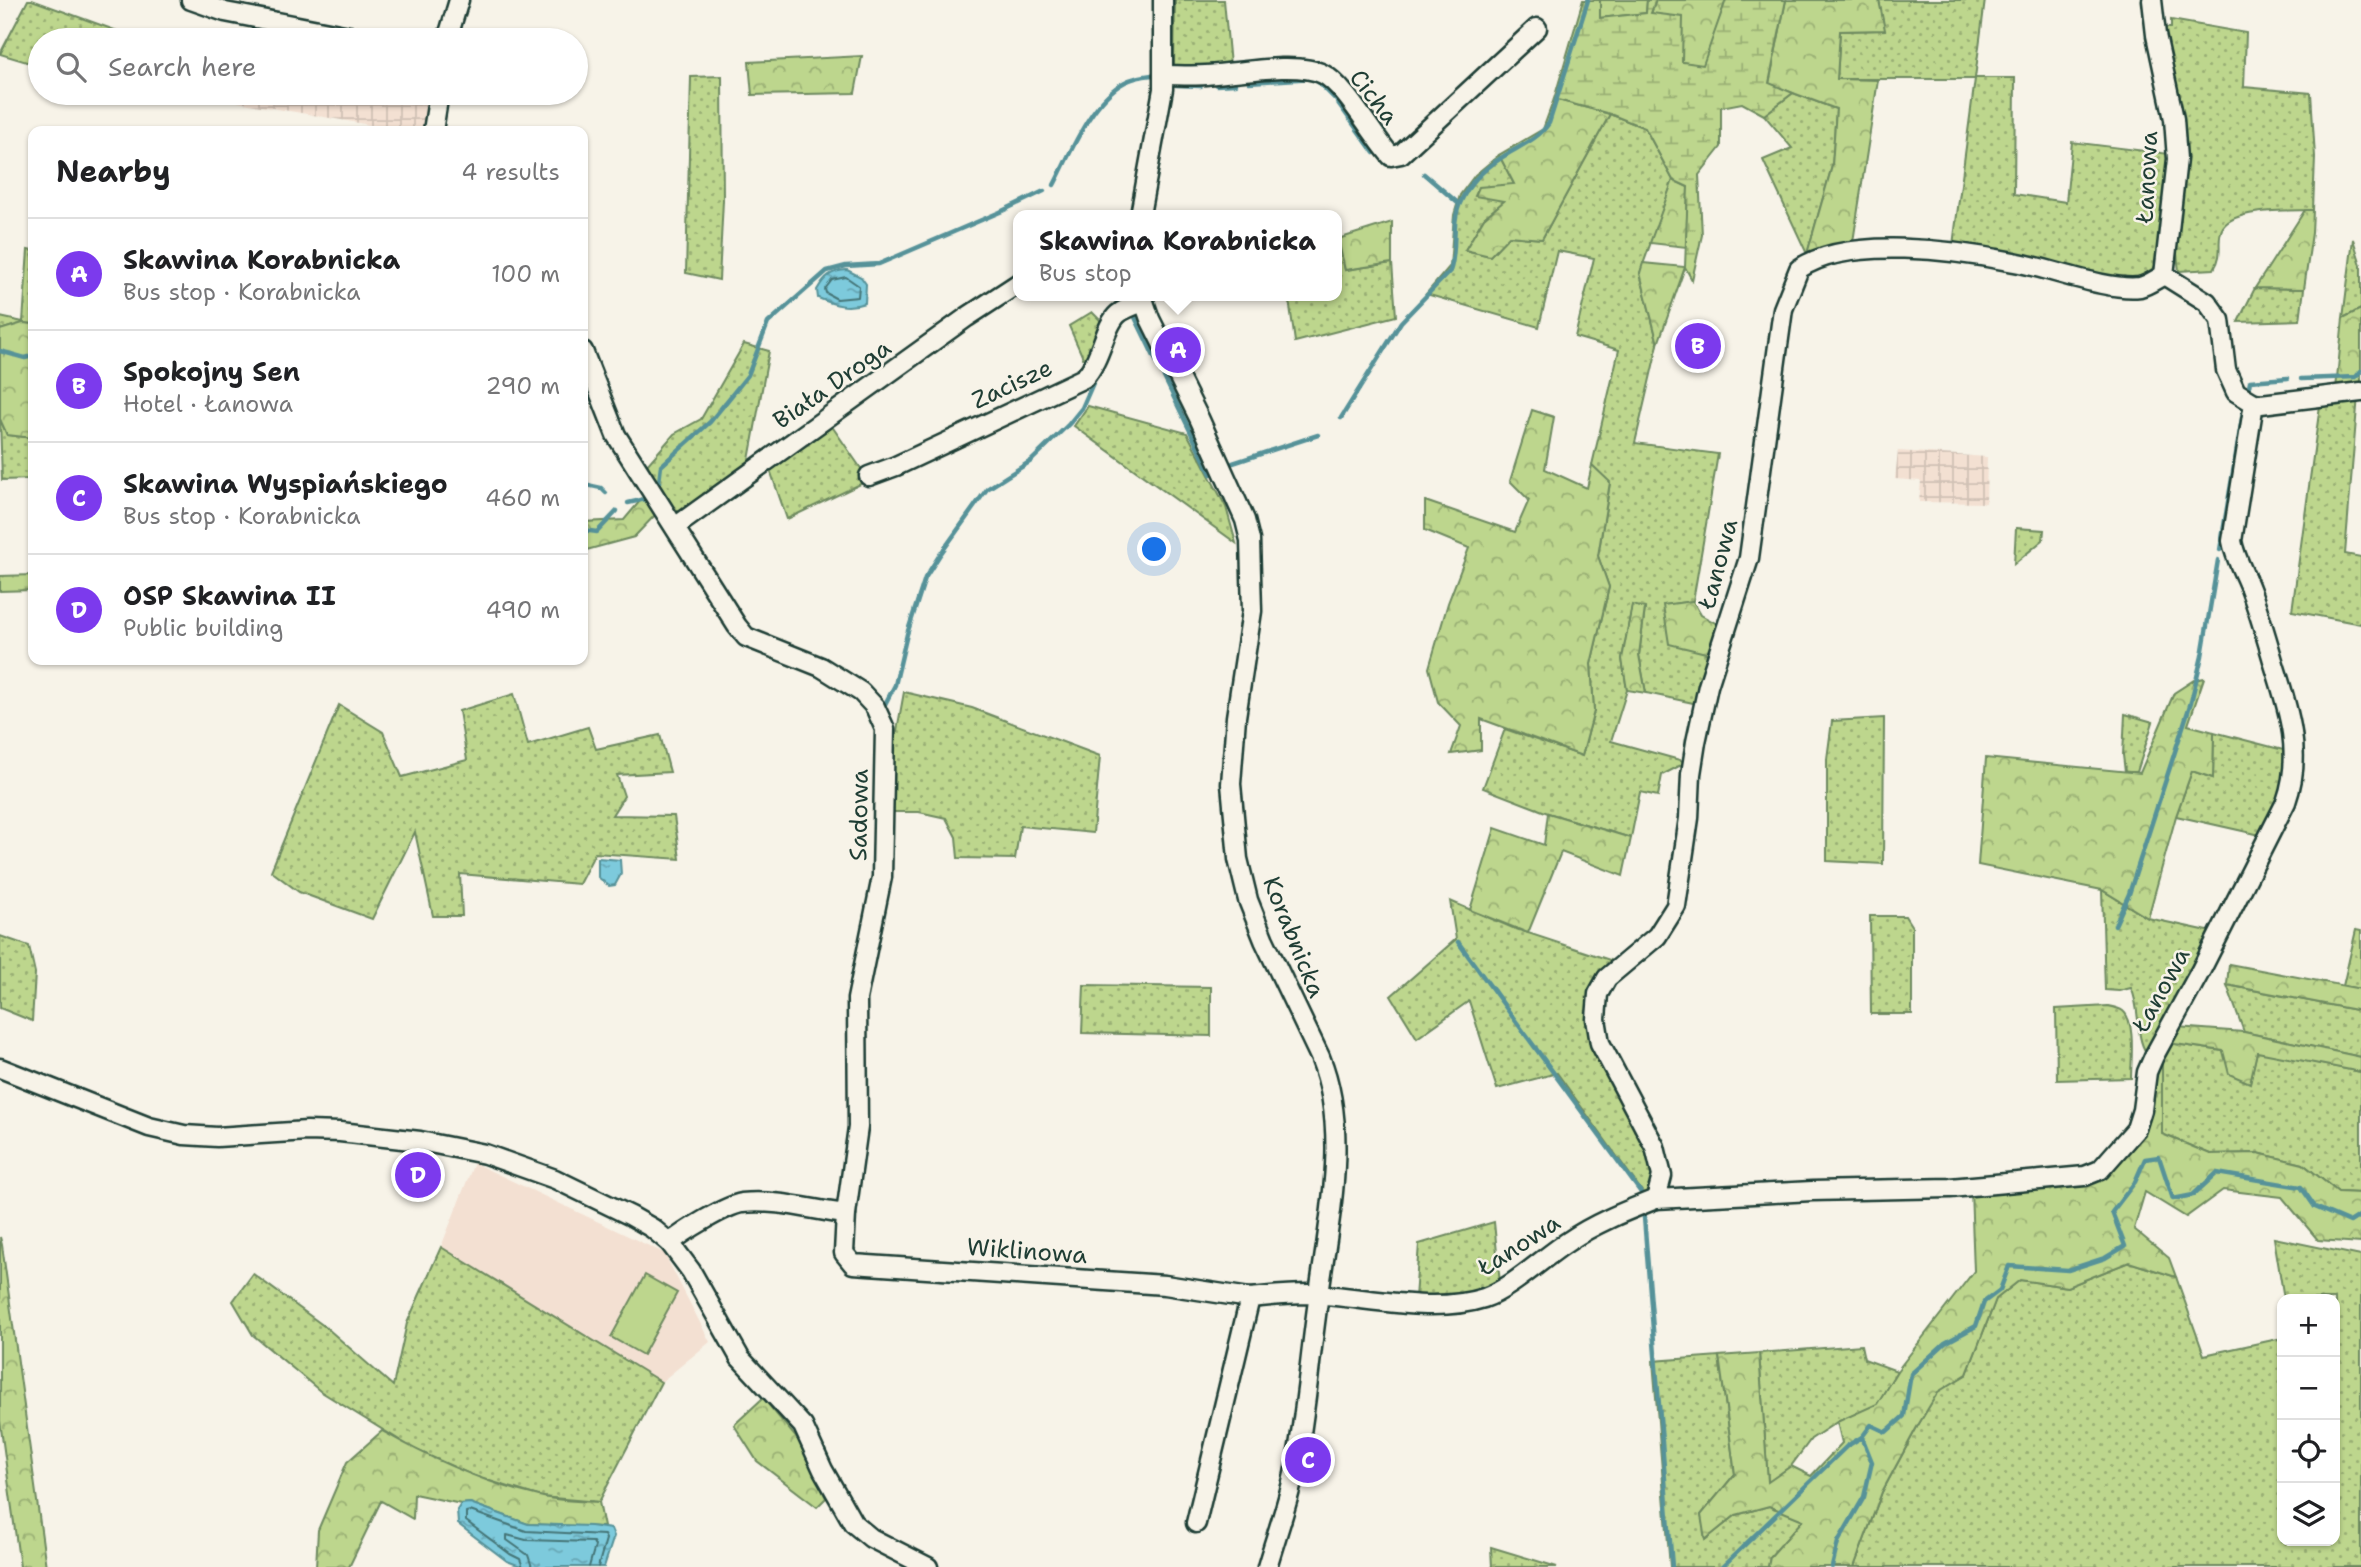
<!DOCTYPE html>
<html lang="en">
<head>
<meta charset="utf-8">
<style>
	body { margin:0; font-family:"Shantell Sans",sans-serif; background:#f6f6f6; color:#202124 }
	.controls { position:absolute; right:21px; bottom:21px; display:grid; overflow:hidden; border-radius:14px; box-shadow:0 2px 5px #0004 }
	.controls button { width:63px; height:63px; display:grid; place-items:center; padding:0; border:0; border-bottom:2px solid #e0e0e0; background:#fff; color:#202124; font:35px sans-serif }
	.you { position:absolute; left:1155px; top:550px; width:24px; height:24px; margin:-18px; border:5px solid #fff; border-radius:50%; background:#1a73e8; box-shadow:0 0 0 10px #1a73e833 }
	.badge { display:grid; place-items:center; width:46px; height:46px; border-radius:50%; background:#7c3aed; color:#fff; font-size:23px; font-weight:700 }
	.pin { position:absolute; translate:-50% -50%; border:4px solid #fff; box-shadow:0 2px 7px #0006 }
	.popup { position:absolute; left:1013px; top:210px; width:329px; height:91px; box-sizing:border-box; display:grid; place-content:center; border-radius:14px; background:#fff; filter:drop-shadow(0 2px 5px #0005); font-size:23px; white-space:nowrap; color:#757577 }
	.popup b { font-size:26px; color:#202124 }
	.popup::after { content:''; position:absolute; left:50%; top:100%; margin-left:-14px; border:14px solid transparent; border-top-color:#fff }
	.list { margin:0; padding:0; list-style:none }
	h2 { display:flex; justify-content:space-between; align-items:center; height:91px; margin:0; padding:0 28px; font-size:30px }
	h2 small { font-size:23px; font-weight:400; color:#757577 }
	.list li { display:grid; grid-template-columns:46px 1fr auto; gap:21px; align-items:center; box-sizing:border-box; height:112px; padding:0 28px; border-top:2px solid #e0e0e0 }
	.list b { display:block; font-size:26px; white-space:nowrap }
	.list p { margin:0; font-size:23px; white-space:nowrap; color:#757577 }
	.list em { font-size:23px; font-style:normal; color:#757577 }
	.icon { flex:none; width:38px; height:38px; fill:none; stroke:currentColor; stroke-width:2; stroke-linecap:round; stroke-linejoin:round }
	.map { position:relative; flex:none; width:2361px; height:1567px; overflow:hidden }
	.search { position:absolute; background:#fff; box-shadow:0 2px 5px #0004; left:28px; top:28px; width:560px; height:77px; display:flex; align-items:center; gap:18px; box-sizing:border-box; padding:0 24px; border-radius:38px; color:#757577; font-size:26px }
	.panel { position:absolute; background:#fff; box-shadow:0 2px 5px #0004; left:28px; top:126px; width:560px; height:539px; border-radius:14px }
	.map>svg:first-child { display:block }
</style>
</head>
<body>
<div class="map">
<svg width="2361" height="1567" viewBox="0 0 2361 1567">
	<defs>
		<pattern id="industrial-grid" width="8" height="8" patternUnits="userSpaceOnUse" patternTransform="scale(1.75)"><rect width="8" height="8" fill="#f3e0d2"/><path d="M0 4h8M4 0v8" fill="none" stroke="#d0c1b5"/></pattern>
		<pattern id="grass-dots" width="8" height="8" patternUnits="userSpaceOnUse" patternTransform="scale(1.75)"><rect width="8" height="8" fill="#bdd68d"/><path d="M2 2h.1M6 6h.1" fill="none" stroke="#99af74" stroke-width="1.8" stroke-linecap="round"/></pattern>
		<pattern id="forest-crowns" width="20" height="18" patternUnits="userSpaceOnUse" patternTransform="scale(1.75)"><rect width="20" height="18" fill="#bdd68d"/><path d="M2 6a3 3 0 1 1 6 0M12 15a3 3 0 1 1 6 0" fill="none" stroke="#99af74"/></pattern>
		<pattern id="wetland-marsh" width="20" height="14" patternUnits="userSpaceOnUse" patternTransform="scale(1.75)"><rect width="20" height="14" fill="#bdd68d"/><path d="M1 5h8M5 5V1M11 12h8M15 12V8" fill="none" stroke="#99af74"/></pattern>
		<pattern id="water-ripples" width="26" height="14" patternUnits="userSpaceOnUse" patternTransform="scale(1.75)"><rect width="26" height="14" fill="#7dcadc"/><path d="M2 4q2-2 4 0t4 0M15 11q2-2 4 0t4 0" fill="none" stroke="#66a5b3"/></pattern>
	</defs>
	<rect width="100%" height="100%" fill="#f7f3e8"/>
	<filter id="ink" filterUnits="userSpaceOnUse"><feTurbulence type="fractalNoise" baseFrequency=".0143" numOctaves="2"/><feDisplacementMap in="SourceGraphic" scale="14" xChannelSelector="R" yChannelSelector="G"/><feConvolveMatrix kernelMatrix="1 2 1 2 8 2 1 2 1" color-interpolation-filters="sRGB"/></filter>
	<g filter="url(#ink)">
		<polygon fill="#f3e0d2" points="474,1163 664,1253 710,1342 661,1382 441,1247"/>
		<g fill="url(#industrial-grid)">
			<polygon points="240,93 398,93 429,100 422,131 405,131 238,102"/>
			<polygon points="1898,451 1987,457 1986,503 1919,502 1921,481 1895,479"/>
		</g>
		<g fill="url(#grass-dots)" stroke="#6e8a60" stroke-width="2">
			<polygon points="28,0 32,0 142,40 40,40 40,66 0,54"/>
			<polygon points="1175,0 1224,0 1230,65 1174,66"/>
			<polygon points="1879,0 1985,0 1975,78 2015,78 2014,194 2066,202 2072,142 2170,154 2157,265 2139,279 2118,281 1953,245 1975,79 1837,79 1840,31 1884,30"/>
			<path d="M2171 20 2246 33 2244 87 2311 93 2315 157 2313 210C2292 211 2236 208 2223 227 2215 240 2225 252 2214 269L2179 271 2176 245 2174 81 2164 28H2171Z"/>
			<polygon points="722,76 723,200 719,280 686,273 691,77"/>
			<polygon points="1793,93 1836,109 1832,166 1807,254 1763,160 1792,148 1764,115"/>
			<polygon points="1610,114 1645,128 1673,180 1640,273 1658,344 1635,443 1718,454 1693,601 1664,605 1710,654 1698,704 1646,693 1639,655 1645,609 1632,606 1622,659 1627,690 1611,741 1687,762 1662,775 1658,796 1640,792 1631,838 1548,813 1483,788 1505,729 1582,756 1594,711 1591,664 1609,587 1598,556 1610,483 1592,465 1619,350 1575,337 1594,258 1557,251 1539,327 1426,294 1450,266 1454,215 1460,195 1475,175 1499,155 1514,184 1505,201 1484,218 1465,250 1490,256 1509,236 1542,239"/>
			<polygon points="1338,239 1345,270 1392,263 1396,316 1295,342 1290,306 1286,296 1337,296"/>
			<polygon points="2353,239 2361,265 2361,309 2343,318"/>
			<polygon points="28,250 33,251 33,324 23,323 0,330 0,317 23,322"/>
			<polygon points="2255,288 2304,289 2300,320 2238,322"/>
			<polygon points="1092,312 1105,325 1095,352 1083,358 1069,326"/>
			<polygon points="744,344 769,351 749,460 751,467 684,512 675,511 646,466 674,434 701,419"/>
			<polygon points="2358,395 2345,554 2361,557 2361,624 2292,611 2321,398"/>
			<polygon points="1088,406 1187,433 1226,507 1236,543 1074,426"/>
			<polygon points="0,419 7,435 33,438 33,479 2,480"/>
			<polygon points="829,422 869,480 787,519 768,464"/>
			<polygon points="2016,528 2044,530 2043,540 2014,564"/>
			<polygon points="904,692 972,708 1100,756 1093,833 1020,826 1015,859 958,858 956,837 946,818 919,812 890,812 894,747"/>
			<polygon points="514,694 528,745 588,727 596,749 660,735 670,772 617,775 624,796 612,815 674,816 680,859 595,853 579,884 460,874 462,916 433,916 415,832 372,919 299,892 271,871 339,705 383,732 402,777 467,760 459,711"/>
			<polygon points="2125,714 2153,722 2137,772 2125,772 2123,755"/>
			<polygon points="1884,718 1883,864 1827,861 1827,759 1832,721"/>
			<polygon points="2214,732 2291,752 2291,774 2265,836 2176,816 2192,771 2213,778"/>
			<path d="M2102 890 2148 918 2217 933 2153 1049 2146 1052C2135 1036 2141 1008 2131 988L2119 991 2105 990Z"/>
			<polygon points="1450,901 1513,928 1610,960 1591,990 1633,1113 1656,1171 1652,1186 1644,1194 1557,1073 1497,1089 1469,1001 1417,1038 1391,996 1456,939"/>
			<polygon points="1870,916 1905,916 1912,927 1912,1014 1871,1014"/>
			<polygon points="2356,930 2361,931 2361,989 2343,986"/>
			<polygon points="0,936 29,946 35,973 32,1021 0,1008"/>
			<polygon points="1084,985 1211,987 1211,1036 1082,1033"/>
			<polygon points="2227,985 2361,1011 2361,1057 2244,1032"/>
			<path d="M2108 1006C2113 1007 2119 1008 2123 1011 2136 1022 2131 1062 2131 1078L2057 1080 2056 1009Z"/>
			<polygon points="2168,1043 2223,1051 2250,1082 2257,1051 2361,1072 2361,1193 2338,1192 2303,1164 2258,1153 2210,1154 2162,1134 2162,1058"/>
			<path d="M1494 1222 1500 1283C1472 1294 1446 1296 1415 1298L1419 1244Z"/>
			<polygon points="2274,1238 2361,1256 2361,1567 1854,1567 1882,1492 1917,1427 1938,1391 1967,1374 1996,1299 2020,1280 2067,1287 2129,1262 2176,1277 2204,1355 2282,1338 2282,1541 2335,1541 2335,1299 2284,1299"/>
			<polygon points="441,1247 661,1382 599,1502 541,1497 474,1476 414,1449 320,1391 253,1335 233,1301 253,1274 328,1329 393,1386 407,1323"/>
			<polygon points="1861,1345 1864,1359 1897,1371 1877,1405 1837,1422 1811,1439 1791,1466 1768,1483 1759,1353"/>
			<polygon points="1719,1356 1735,1474 1701,1515 1706,1539 1736,1515 1769,1506 1804,1519 1770,1557 1768,1567 1670,1567 1653,1361"/>
			<polygon points="1491,1547 1557,1567 1492,1567"/>
		</g>
		<g fill="url(#forest-crowns)" stroke="#6e8a60" stroke-width="2">
			<polygon points="1600,0 1647,0 1646,13 1599,18"/>
			<polygon points="1656,0 1726,0 1704,66 1682,62 1651,14"/>
			<polygon points="1786,0 1879,0 1885,30 1840,31 1837,79 1878,80 1853,242 1807,254 1832,166 1836,109 1769,84"/>
			<polygon points="862,56 855,93 752,95 749,62"/>
			<polygon points="1554,99 1610,114 1542,239 1509,236 1490,256 1465,250 1484,218 1504,201 1475,196 1479,187 1514,184 1499,155 1543,129"/>
			<polygon points="1673,180 1688,187 1686,247 1650,243"/>
			<polygon points="2305,210 2313,210 2312,233 2304,289 2255,288"/>
			<polygon points="1392,222 1392,263 1345,270 1338,239"/>
			<polygon points="1643,263 1685,267 1658,344 1640,273"/>
			<polygon points="2361,309 2361,387 2336,389 2343,318"/>
			<polygon points="23,323 33,324 33,438 7,435 0,419 0,330"/>
			<polygon points="1532,410 1554,417 1545,469 1587,488 1592,465 1610,482 1598,556 1609,587 1591,664 1594,711 1582,756 1481,719 1481,750 1451,754 1461,726 1438,702 1429,668 1448,603 1469,548 1425,530 1425,501 1515,532 1529,500 1510,481"/>
			<polygon points="645,495 659,511 634,537 583,551 583,522 624,520"/>
			<polygon points="33,575 33,590 0,591 0,576"/>
			<polygon points="1693,601 1701,615 1719,625 1710,654 1669,644 1663,605"/>
			<polygon points="1632,605 1645,608 1639,655 1646,693 1627,690 1622,659"/>
			<polygon points="2204,678 2188,725 2214,732 2213,778 2192,771 2176,816 2148,918 2102,890 1978,865 1986,758 2140,773 2174,693 2194,680"/>
			<polygon points="1548,813 1631,838 1623,876 1561,852 1528,933 1470,910 1495,828 1544,845"/>
			<polygon points="2229,964 2361,989 2361,1011 2227,985"/>
			<polygon points="2176,1027 2244,1032 2361,1057 2361,1072 2257,1052 2250,1083 2229,1074 2223,1051 2168,1043"/>
			<polygon points="2162,1058 2162,1134 2210,1154 2258,1153 2303,1164 2338,1192 2361,1193 2361,1243 2318,1240 2282,1197 2223,1190 2186,1217 2145,1192 2134,1229 2169,1258 2176,1277 2129,1262 2067,1287 2020,1280 1996,1299 1967,1374 1938,1392 1917,1427 1882,1492 1854,1567 1768,1567 1770,1557 1803,1520 1769,1506 1736,1515 1705,1540 1701,1515 1735,1474 1719,1356 1759,1353 1768,1482 1791,1466 1811,1476 1842,1443 1837,1422 1877,1404 1897,1371 1974,1271 1971,1190 2078,1181 2140,1133 2152,1070"/>
			<polygon points="0,1237 2,1245 46,1567 20,1567 0,1421"/>
			<polygon points="763,1398 799,1441 826,1498 817,1507 757,1461 734,1425"/>
			<path d="M382 1431C431 1459 483 1483 539 1496 558 1501 579 1501 599 1502L604 1527 528 1524 470 1503 461 1504 414 1494 413 1519 381 1501 349 1567H316L318 1530 347 1462Z"/>
		</g>
		<polygon fill="url(#wetland-marsh)" stroke="#6e8a60" stroke-width="2" points="1583,0 1600,0 1600,18 1646,13 1647,0 1656,0 1651,13 1683,17 1682,62 1703,65 1726,0 1786,0 1769,83 1793,93 1764,115 1742,103 1721,107 1721,147 1699,175 1702,235 1692,280 1685,267 1688,187 1673,180 1645,128 1610,114 1554,99"/>
		<polygon fill="#bdd68d" stroke="#6e8a60" stroke-width="2" points="645,1275 677,1293 643,1355 611,1337"/>
		<g fill="url(#water-ripples)" stroke="#579299" stroke-width="2">
			<path d="M847 270 861 277 866 284 865 303C847 309 835 305 818 298L817 290C825 276 831 271 847 270Z"/>
			<polygon points="598,858 620,860 621,874 615,885 609,886 598,877"/>
			<polygon points="470,1503 528,1524 590,1526 611,1529 614,1536 604,1567 523,1567 507,1561 458,1524 457,1510 461,1504"/>
		</g>
		<g fill="none" stroke-linecap="round" stroke-linejoin="round">
			<g stroke="#457577" stroke-width="2">
				<polygon points="846,277 859,286 858,297 837,299 826,293 825,289 832,280"/>
				<polyline points="523,1567 520,1559 510,1554 466,1521 466,1512 470,1511 526,1531 604,1535 606,1539 598,1567"/>
				<polyline points="532,1567 528,1555 507,1540 507,1535 526,1540 593,1542 595,1546 589,1567"/>
			</g>
			<g stroke="#579299" stroke-width="4.5">
				<polyline points="1249,82 1314,78 1336,100 1374,153"/>
				<polyline points="1176,85 1201,86"/>
				<polyline points="1216,85 1235,84"/>
				<polyline points="1424,174 1459,204"/>
				<path d="M1054 185C1071 152 1091 100 1125 82 1133 78 1143 76 1152 75"/>
				<polyline points="1133,313 1211,474 1214,473"/>
				<polyline points="0,351 25,358 33,356"/>
				<polyline points="2301,379 2356,377 2361,371"/>
				<polyline points="2248,392 2250,381 2288,378"/>
				<path d="M1341 418 1401 322 1450 271C1458 249 1450 223 1461 201 1469 183 1484 169 1501 158 1517 147 1538 140 1549 123L1588 0"/>
				<polyline points="1233,463 1318,435"/>
				<polyline points="583,484 601,488 606,493"/>
				<polyline points="658,490 661,466 710,422 748,375 768,323 827,271 846,266 879,264 1000,212 1044,191"/>
				<polyline points="628,503 650,498"/>
				<polyline points="583,530 597,532 617,511"/>
				<polyline points="2220,550 2244,406"/>
				<polyline points="884,706 895,685 907,634 925,578 939,556 987,489 1031,461 1069,424 1082,408 1096,376"/>
				<polyline points="2115,925 2129,894 2191,702 2202,656 2218,560"/>
				<polyline points="1458,942 1642,1194 1642,1200"/>
				<polyline points="1644,1217 1672,1567"/>
				<polyline points="1722,1567 1847,1446 1862,1437"/>
				<polyline points="1832,1567 1838,1542 1864,1497 1872,1462 1862,1437 1871,1425 1886,1432 1904,1416 1911,1374 1945,1343 1976,1326 1984,1302 2000,1290 2009,1266 2068,1270 2105,1258 2125,1246 2112,1212 2135,1182 2145,1159 2159,1157 2173,1199 2193,1195 2217,1173 2301,1187 2315,1207 2350,1222 2361,1215"/>
			</g>
			<defs>
				<g id="minor">
					<polyline points="191,0 225,12 370,40"/>
					<polyline points="2152,0 2156,35 2174,119 2177,159 2164,275"/>
					<polyline points="447,40 459,0"/>
					<path d="M1163 75C1177 75 1192 76 1206 75 1236 73 1297 61 1323 74 1344 84 1373 136 1391 156L1401 154 1537 28"/>
					<polyline points="433,131 439,93"/>
					<polyline points="1140,215 1163,89 1163,0"/>
					<path d="M1142 296 1150 319 1199 418 1245 520 1250 540 1252 611 1236 717 1231 784 1238 859 1248 900 1264 940 1320 1057C1350 1131 1329 1218 1319 1294 1310 1354 1306 1415 1294 1474 1287 1506 1276 1536 1267 1567"/>
					<path d="M583 351 616 435 737 626 746 637 821 667 861 692 875 707 885 729 882 877 857 999 858 1127 846 1214C813 1210 775 1199 742 1203 725 1206 684 1231 670 1243"/>
					<polyline points="2254,403 2261,404 2361,392"/>
					<path d="M869 476 896 466 1084 378C1102 359 1104 326 1118 314 1125 308 1135 305 1144 302"/>
					<polyline points="675,527 967,317 1019,283"/>
					<polyline points="0,1068 149,1127 184,1135 217,1137 307,1131 340,1132 420,1141 485,1154 555,1179 631,1216 652,1228 670,1243 691,1271 740,1358 803,1426 823,1470 853,1523 871,1538 928,1567"/>
					<path d="M1656 1199 1812 1191 1950 1188 2085 1176 2100 1170 2136 1129 2142 1110 2147 1072 2154 1056 2201 970 2286 802C2303 754 2289 711 2274 664 2267 640 2260 615 2251 591 2245 574 2235 559 2232 541L2254 403 2236 392 2226 370 2220 320 2207 302 2164 275"/>
					<polyline points="846,1214 844,1253 853,1264 1165,1285 1250,1298"/>
					<path d="M1196 1523 1250 1298C1269 1296 1289 1294 1309 1294 1364 1296 1431 1315 1484 1298 1511 1289 1545 1256 1569 1241 1595 1223 1626 1211 1656 1199L1662 1176 1655 1147 1600 1043 1596 1019 1598 994 1607 978 1657 936 1676 906 1689 818 1691 774 1696 742 1708 686 1749 558 1783 309 1799 269C1847 235 1959 251 2014 262 2049 268 2107 291 2140 287 2148 285 2156 279 2164 275"/>
				</g>
			</defs>
			<use href="#minor" stroke="#1f3d34" stroke-width="23"/>
			<use href="#minor" stroke="#f7f3e8" stroke-width="18"/>
		</g>
	</g>
	<g text-anchor="middle" dominant-baseline="central" stroke-width="5" stroke-linejoin="round" paint-order="stroke">
		<g font-size="24" fill="#1f3d34" stroke="#f7f3e8">
			<text transform="translate(1374 97) rotate(52)">Cicha</text>
			<text transform="translate(2147 177) rotate(-87)">Łanowa</text>
			<text transform="translate(832 384) rotate(-35)">Biała Droga</text>
			<text transform="translate(1012 384) rotate(-25)">Zacisze</text>
			<text transform="translate(1718 564) rotate(-75)">Łanowa</text>
			<text transform="translate(859 815) rotate(-89)">Sadowa</text>
			<text transform="translate(1294 937) rotate(68)">Korabnicka</text>
			<text transform="translate(2161 990) rotate(-61)">Łanowa</text>
			<text transform="translate(1519 1245) rotate(-33)">Łanowa</text>
			<text transform="translate(1027 1251) rotate(4)">Wiklinowa</text>
		</g>
	</g>
</svg>
<div class="controls">
<button>+</button>
<button>−</button>
<button><svg class="icon" aria-label="locate" viewBox="0 0 24 24"><circle cx="12" cy="12" r="6"/><path d="M12 2v4M12 18v4M2 12h4M18 12h4"/></svg></button>
<button><svg class="icon" aria-label="layers" viewBox="0 0 24 24"><path d="M12 4l9 5-9 5-9-5zM3 14l9 5 9-5"/></svg></button>
</div>
<div class="you"></div>
<div class="pin badge" style="left:1178px;top:350px">A</div>
<div class="popup"><b>Skawina Korabnicka</b>Bus stop</div>
<div class="pin badge" style="left:1698px;top:346px">B</div>
<div class="pin badge" style="left:1308px;top:1460px">C</div>
<div class="pin badge" style="left:418px;top:1175px">D</div>
<div class="search"><svg class="icon" aria-label="search" viewBox="0 0 24 24"><circle cx="10" cy="10" r="6"/><path d="M15 15l6 6"/></svg>Search here</div>
<section class="panel">
<h2>Nearby<small>4 results</small></h2>
<ul class="list">
<li><span class="badge">A</span><div><b>Skawina Korabnicka</b><p>Bus stop · Korabnicka</p></div><em>100 m</em></li>
<li><span class="badge">B</span><div><b>Spokojny Sen</b><p>Hotel · Łanowa</p></div><em>290 m</em></li>
<li><span class="badge">C</span><div><b>Skawina Wyspiańskiego</b><p>Bus stop · Korabnicka</p></div><em>460 m</em></li>
<li><span class="badge">D</span><div><b>OSP Skawina II</b><p>Public building</p></div><em>490 m</em></li>
</ul>
</section>
</div>
</body>
</html>
